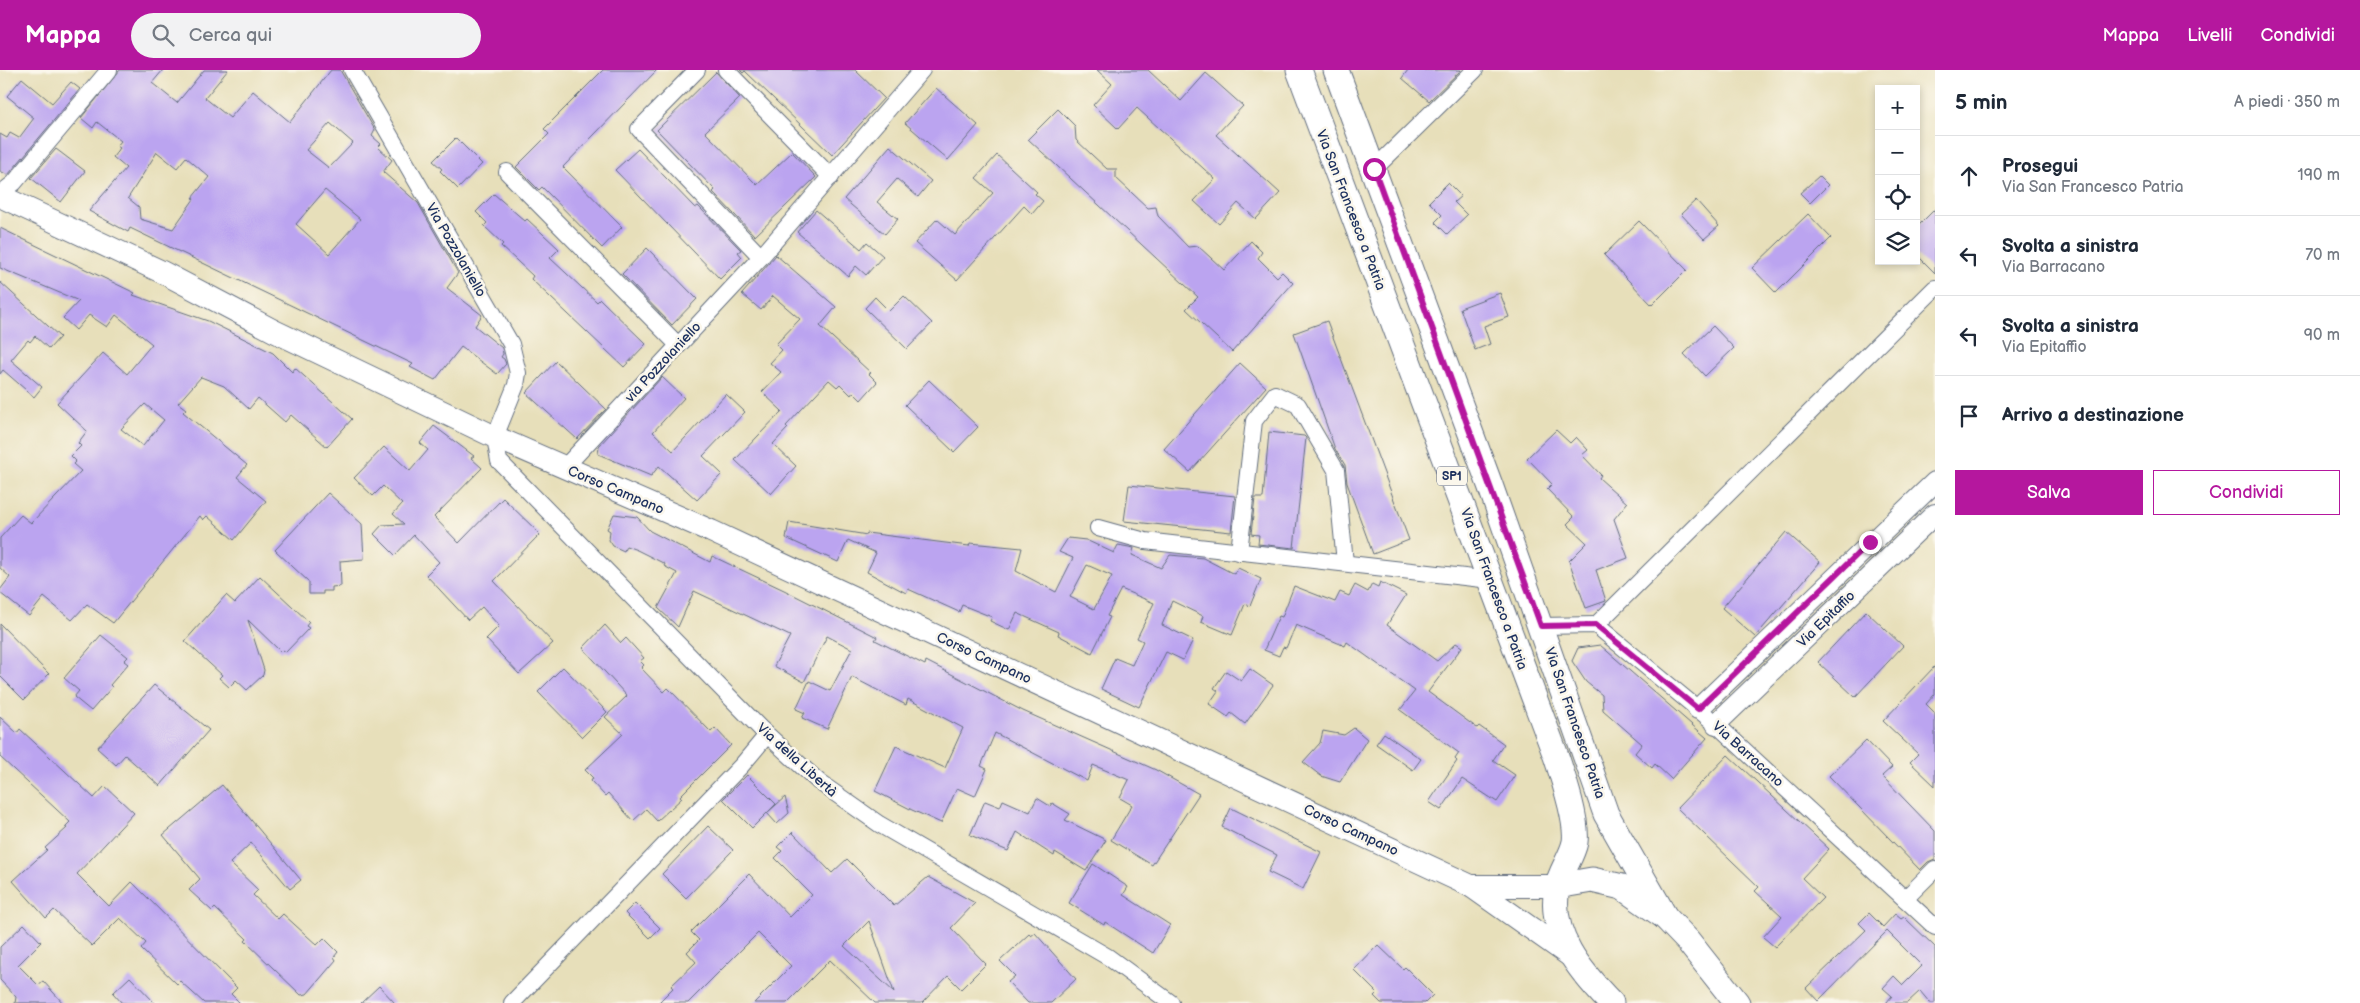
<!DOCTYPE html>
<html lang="it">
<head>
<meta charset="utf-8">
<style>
	body { margin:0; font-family:"Balsamiq Sans",sans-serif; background:#f2f2f3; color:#1f2937 }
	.controls { position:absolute; right:15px; top:15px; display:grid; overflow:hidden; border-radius:0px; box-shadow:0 2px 8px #0003 }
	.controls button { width:45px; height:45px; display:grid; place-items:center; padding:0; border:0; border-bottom:1px solid #e0e1e3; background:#fff; color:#1f2937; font:25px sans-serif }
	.stop { position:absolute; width:15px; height:15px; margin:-11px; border:4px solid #b5179e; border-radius:50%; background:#fff }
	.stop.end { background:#b5179e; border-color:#fff; box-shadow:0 1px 5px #0008 }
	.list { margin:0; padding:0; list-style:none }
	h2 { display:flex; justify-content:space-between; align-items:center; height:65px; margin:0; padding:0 20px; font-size:21px }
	h2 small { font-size:16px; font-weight:400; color:#747a83 }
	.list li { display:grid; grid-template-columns:32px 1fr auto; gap:15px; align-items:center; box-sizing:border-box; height:80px; padding:0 20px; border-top:1px solid #e0e1e3 }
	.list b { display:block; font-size:19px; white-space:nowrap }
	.list p { margin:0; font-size:16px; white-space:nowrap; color:#747a83 }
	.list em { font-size:16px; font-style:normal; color:#747a83 }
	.actions { display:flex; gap:10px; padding:15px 20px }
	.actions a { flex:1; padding:11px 0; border:1px solid #b5179e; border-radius:0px; text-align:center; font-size:18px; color:#b5179e }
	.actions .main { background:#b5179e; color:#fff }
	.icon { flex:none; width:28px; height:28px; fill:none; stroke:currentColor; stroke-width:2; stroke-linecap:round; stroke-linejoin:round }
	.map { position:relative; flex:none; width:1935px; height:933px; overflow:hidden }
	header { display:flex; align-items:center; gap:30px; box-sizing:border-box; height:70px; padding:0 25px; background:#b5179e; color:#fff }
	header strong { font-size:24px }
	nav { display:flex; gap:28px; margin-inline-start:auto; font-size:18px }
	.search { width:350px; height:45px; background:#f2f2f3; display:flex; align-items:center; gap:12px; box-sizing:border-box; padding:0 18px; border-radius:28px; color:#747a83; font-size:19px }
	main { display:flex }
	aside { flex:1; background:#fff }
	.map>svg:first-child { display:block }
</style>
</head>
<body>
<header>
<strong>Mappa</strong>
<div class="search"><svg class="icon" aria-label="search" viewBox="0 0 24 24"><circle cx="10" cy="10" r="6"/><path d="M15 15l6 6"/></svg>Cerca qui</div>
<nav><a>Mappa</a><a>Livelli</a><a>Condividi</a></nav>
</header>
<main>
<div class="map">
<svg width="1935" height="933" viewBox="0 0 1935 933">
	<rect width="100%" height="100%" fill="#fbf7ec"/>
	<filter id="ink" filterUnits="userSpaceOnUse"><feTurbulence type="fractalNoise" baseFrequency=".02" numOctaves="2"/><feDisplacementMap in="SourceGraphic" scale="10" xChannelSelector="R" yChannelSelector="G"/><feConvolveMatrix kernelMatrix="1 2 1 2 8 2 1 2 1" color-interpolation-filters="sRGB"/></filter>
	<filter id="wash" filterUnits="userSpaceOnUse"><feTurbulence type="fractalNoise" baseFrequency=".0096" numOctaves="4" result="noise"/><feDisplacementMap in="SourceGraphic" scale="20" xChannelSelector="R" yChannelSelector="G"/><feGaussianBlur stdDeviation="1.12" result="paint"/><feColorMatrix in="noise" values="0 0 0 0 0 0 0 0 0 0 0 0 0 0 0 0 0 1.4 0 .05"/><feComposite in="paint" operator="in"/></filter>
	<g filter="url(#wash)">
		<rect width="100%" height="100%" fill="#e7dfba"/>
		<g id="blocks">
			<g fill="#bba4f0" fill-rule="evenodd">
				<path d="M120 0H163L152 13 177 33 204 0H228L205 28 230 48 253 21 290 52 331 0H340L375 60 372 66 381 74 378 77 392 90 383 102 418 133 458 203 447 218 482 245 475 256 502 278 503 284 501 287 504 289 506 294 497 304 461 277 435 310 410 297 413 294 130 158 128 162 89 141 126 98 113 87 120 78 117 76 121 71 97 52 93 58 81 48ZM330 53 353 73 329 98 306 80ZM157 82 177 98 186 87 209 107 192 128 194 129 173 159 140 149 139 137 128 128ZM325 120 360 149 329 184 296 154Z"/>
				<polygon points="603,0 657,0 563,97 622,157 602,178 542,117 539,120 516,97 549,64 544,59"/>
				<polygon points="740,0 855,0 884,28 832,85 745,1 743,3"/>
				<polygon points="1097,0 1148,0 1181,31 1206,3 1243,36 1216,65 1280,123 1256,149 1238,133 1219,154 1194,131 1215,109 1137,38 1118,59 1093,35 1112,14"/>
				<polygon points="1408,0 1461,0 1429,31 1402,8"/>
				<polygon points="716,2 740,28 705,62 757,115 792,82 816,107 755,166 713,122 715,120 657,60"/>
				<polygon points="22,8 52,33 71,12 80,19 8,105 0,101 0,64 7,68 10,63 19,68 34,48 7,26"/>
				<polygon points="936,18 978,55 948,90 905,53"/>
				<polygon points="1058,39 1075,56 1076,70 1107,99 1116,99 1116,108 1148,138 1156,137 1158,146 1188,177 1198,176 1224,200 1251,171 1262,182 1258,188 1277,207 1282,202 1293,213 1232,282 1186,239 1198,227 1028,69"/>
				<polygon points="456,68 482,94 458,119 440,101 442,99 433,91"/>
				<polygon points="890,76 931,111 918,127 897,109 877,132 898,149 885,164 844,129"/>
				<polygon points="56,79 85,101 61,132 31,108"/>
				<polygon points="638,79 695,138 698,136 741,180 738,182 742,187 720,209 615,100"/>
				<polygon points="997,85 1037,122 1035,124 1043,131 1032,144 1024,136 957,210 915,173 937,149 955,165 993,123 976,108"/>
				<polygon points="1819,106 1828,115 1810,133 1800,123"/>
				<polygon points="1448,113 1461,126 1454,132 1467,145 1447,164 1435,152 1442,145 1429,132"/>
				<polygon points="494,124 525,151 527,149 559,179 550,188 597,232 600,229 646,274 624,297 531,209 533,206 501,176 503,174 484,156 487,153 476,142"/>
				<polygon points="1696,130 1719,156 1704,169 1681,144"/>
				<polygon points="1935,139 1935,203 1916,184 1916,158"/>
				<polygon points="816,140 861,179 867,172 883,186 866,205 856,196 848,206 797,162"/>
				<polygon points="1808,144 1831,168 1776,223 1752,198"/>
				<polygon points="1639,151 1687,200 1652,235 1604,185"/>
				<path d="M0 158 135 223 133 225 208 251 273 283 292 302 295 298 352 349 327 377 291 345 285 352 258 328 249 339 224 316 201 307 178 333 186 339 183 342 247 395 237 407 266 431 234 470 207 446 203 450 200 446 113 553 87 534 72 550 44 527 29 546 0 523V520L10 507 0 498V468L21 445 31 453 81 401 73 394 76 391 71 386 81 376 78 373 87 361 57 333 103 283 127 304 152 274 116 245 107 257 89 245 76 260 63 248 79 231 0 198ZM145 334 164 350 143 376 121 359Z"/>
				<polygon points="647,178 697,229 672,255 622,204"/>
				<polygon points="776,185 836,237 820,256 871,303 869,304 877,312 861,330 853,322 851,325 840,314 837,317 829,310 786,356 788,358 773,374 796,396 771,424 735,390 782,341 762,322 781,302 770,293 782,280 776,274 800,249 773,226 761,240 742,224"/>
				<polygon points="0,212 60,267 49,279 35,266 30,272 28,270 11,290 42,317 34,327 3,300 0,304"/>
				<polygon points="1500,223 1509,247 1484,256 1490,274 1475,280 1460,238"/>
				<polygon points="904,226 932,253 907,279 865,238 875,227 889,241"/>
				<polygon points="1327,251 1409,470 1373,484 1347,413 1345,395 1335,379 1294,263"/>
				<polygon points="1713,256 1734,278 1705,306 1684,284"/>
				<polygon points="556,291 606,339 577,369 526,323"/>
				<polygon points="1240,293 1266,317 1190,402 1164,379"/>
				<polygon points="662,307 684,328 653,362 673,381 726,324 745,342 703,386 722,404 697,430 659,396 651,406 598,384 599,376"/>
				<polygon points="929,310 978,357 954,382 905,335"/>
				<polygon points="434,356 474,386 471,388 482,398 434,447 459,473 503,428 540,464 494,511 553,573 519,604 486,569 499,556 482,537 468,550 426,505 439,492 414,465 395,485 374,464 382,455 404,454 393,444 402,434 383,416 373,426 354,408 384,377 410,401 428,380 420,373"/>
				<polygon points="1556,360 1570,373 1576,367 1588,380 1582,385 1601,405 1599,408 1627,433 1614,449 1628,488 1596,500 1606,531 1586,538 1569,491 1587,473 1567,454 1574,447 1547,419 1552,414 1527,388"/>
				<polygon points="1269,362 1304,366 1306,368 1294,478 1258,474 1259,465 1251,464 1255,428 1263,428"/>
				<polygon points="1129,415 1235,426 1231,462 1124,451"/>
				<polygon points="328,423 362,454 364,489 340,491 341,516 332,517 332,521 323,521 323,524 309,524 309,512 275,480"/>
				<polygon points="614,444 637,447 650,461 710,492 712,486 784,520 877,567 875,570 925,595 926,591 1023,641 1156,700 1199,724 1152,795 1111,770 1132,735 1120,728 1129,710 1093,695 1087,711 995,663 981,696 987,699 975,726 957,718 941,753 912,740 875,721 896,676 945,698 963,658 908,629 906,635 852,607 827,659 802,648 805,643 796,639 809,611 830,621 852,579 827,566 804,612 774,596 790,566 694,521 678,557 658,538 677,503 664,496 665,494 637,480 626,476 624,481 613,476 609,470 610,461 607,459"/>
				<path d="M789 452 867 465V463L969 476 970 473 1022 478 1016 501 1056 522 1073 488 1059 482 1068 468 1086 470 1114 483 1118 475 1134 478 1132 485 1161 498 1170 485 1203 488 1234 504 1238 498 1261 509 1250 536 1245 534 1232 565 1201 552 1203 546 1172 531 1162 555 1193 570 1183 590 1166 582 1139 637 1101 619 1115 588 1132 595 1143 571 1137 568 1154 533 1121 519 1107 546 1110 547 1092 583 1058 565 1059 562 1017 543 1009 560 990 551 992 547 962 535 959 542 908 519 906 523 867 502 876 483 848 470 838 492 786 468ZM1087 495 1112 506 1094 539 1070 527Z"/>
				<polygon points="1786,462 1820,492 1755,567 1722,538"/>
				<polygon points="260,506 309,552 306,556 309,558 286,582 283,580 281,582 248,550 264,600 263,605 247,620 236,610 229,617 219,608 222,605 185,571 226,525 235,533"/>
				<polygon points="1380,512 1406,525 1387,555 1437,591 1456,573 1462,577 1428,622 1477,658 1479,656 1504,674 1493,690 1515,705 1497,732 1462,709 1441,740 1429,732 1457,691 1455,689 1459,683 1400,640 1415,621 1347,572 1345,576 1296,555 1286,578 1283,577 1279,586 1264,580 1279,546 1282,547 1294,516 1335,532 1340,522 1349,526 1355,515 1368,522 1372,514 1378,517"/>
				<polygon points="1866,541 1903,576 1855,627 1818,592"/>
				<polygon points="0,554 49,604 24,630 0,606"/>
				<polygon points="605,555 621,573 626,568 644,588 640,591 644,595 641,598 664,622 668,618 711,662 715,658 731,675 680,726 682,728 657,751 646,739 633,751 608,723 605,726 591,711 593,708 585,700 623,664 605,647 627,626 583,578"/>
				<polygon points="101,565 128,587 124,591 128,594 110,615 112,617 91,641 74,627 79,621 64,608"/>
				<polygon points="1600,575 1707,668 1671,709 1655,694 1652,698 1635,683 1642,674 1603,640 1602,625 1586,612 1572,591 1578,578"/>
				<polygon points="1935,596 1935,624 1926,634 1935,643 1935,716 1910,692 1918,684 1883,651"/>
				<polygon points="563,597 607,642 582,667 538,622"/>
				<polygon points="1250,599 1273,615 1245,654 1231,643 1228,647 1209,634 1218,621 1214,618 1226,601 1241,611"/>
				<polygon points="154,615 209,660 160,716 125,685 116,695 97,678"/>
				<polygon points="0,647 17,663 20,659 94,728 105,716 134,743 77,804 109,836 132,812 237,918 231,924 240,933 204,933 180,911 177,914 141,879 146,873 120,848 92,876 54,840 46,848 13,811 47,780 45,778 67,758 65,757 70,752 0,687"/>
				<polygon points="1354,658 1367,669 1340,712 1321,706 1303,692 1320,673 1323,661 1344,665"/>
				<polygon points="1384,663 1421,689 1413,700 1376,674"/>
				<polygon points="1866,670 1892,697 1882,706 1935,761 1935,789 1928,792 1920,800 1829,706"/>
				<polygon points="1728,685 1829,779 1802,808 1823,828 1775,877 1763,867 1782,846 1755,821 1759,817 1677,738"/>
				<polygon points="747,705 776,734 752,758 723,729"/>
				<polygon points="222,715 301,810 290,819 251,773 230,793 258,820 253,825 278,849 283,844 317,875 324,868 338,882 334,887 336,890 307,924 301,925 245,871 247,869 215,838 212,841 189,820 200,809 163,765"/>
				<polygon points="785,727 789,743 777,754 767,743"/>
				<polygon points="1037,728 1050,736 1052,733 1070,744 1065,750 1106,770 1086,801 1055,782 1054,786 1017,762 1008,781 970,765 985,731 1000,737 1003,730 1030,742"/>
				<polygon points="1231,738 1321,782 1303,819 1268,802 1277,785 1222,757"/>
				<polygon points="708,756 733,780 686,828 662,804"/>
				<path d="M792 762 832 803 847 789 894 836 928 807 975 833 951 858 986 894 961 919 948 906 922 933H875L830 890 787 933H754L791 896 758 863 688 933H658L673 918 671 916 696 892 687 882 699 870 691 862 749 804 790 847 812 825 775 788 782 781 777 777ZM869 851 894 922 844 876Z"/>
				<polygon points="1093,794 1128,817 1123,825 1170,855 1153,883 1105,852 1104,855 1069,833"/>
				<polygon points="635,833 660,858 650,868 625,843"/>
				<polygon points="1869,843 1883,857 1895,844 1901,849 1904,847 1935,877 1935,933 1930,933 1920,921 1907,933 1886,933 1892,926 1883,918 1894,906 1903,915 1922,896 1887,861 1818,931 1806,918 1866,860 1859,853"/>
				<polygon points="24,854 41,872 18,895 38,915 43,911 63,933 15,933 16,927 0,910 0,877"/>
				<polygon points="1035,863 1076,909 1051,933 1028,933 1008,912 1015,906 1000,891 1029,864 1031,866"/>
				<polygon points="1378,875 1403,899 1405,897 1433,925 1425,933 1381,933 1374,926 1377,923 1354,900"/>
				<polygon points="130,907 155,933 122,933 113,923"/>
				<polygon points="379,916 395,933 361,933"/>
			</g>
		</g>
	</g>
	<g filter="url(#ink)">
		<use href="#blocks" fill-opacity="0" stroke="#626d7e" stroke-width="1"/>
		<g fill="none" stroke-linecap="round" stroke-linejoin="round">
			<defs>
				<g id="minor">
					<polyline points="352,0 511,274 518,303 516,315 495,367 499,391 761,659 819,712 879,754 1108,887 1171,933"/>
					<polyline points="697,0 639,59 761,187"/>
					<polyline points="726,0 831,107"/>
					<polyline points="1374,99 1475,0"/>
					<polyline points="507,102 678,275"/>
					<polyline points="0,124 14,113 109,0"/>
					<polyline points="565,397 761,187 922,0"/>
					<polyline points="1098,458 1145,471 1491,510"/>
					<polyline points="1239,482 1254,351 1275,324 1298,335 1336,400 1345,493"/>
					<polyline points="1596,555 1935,218"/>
					<polyline points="1541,556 1596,555 1716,654 1935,857"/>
					<polyline points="1905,829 1935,799"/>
					<polyline points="512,933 742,695 767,665"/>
				</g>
				<g id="tertiary">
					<polyline points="1698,639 1935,412"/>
					<polyline points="1716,654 1935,444"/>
				</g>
				<g id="secondary">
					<polyline points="0,126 162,202 274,261 495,367 711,461 1471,816 1569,885"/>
					<polyline points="1471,816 1557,816"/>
				</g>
				<g id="primary">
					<path d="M1299 0 1556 686C1563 707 1578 751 1575 772 1572 787 1560 802 1557 818 1548 864 1581 902 1611 933"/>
					<polyline points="1336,0 1490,415 1606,744 1665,847"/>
					<polyline points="1557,816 1592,810 1622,817 1665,847 1688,871 1737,933"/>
				</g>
			</defs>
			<use href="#minor" stroke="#626d7e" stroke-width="18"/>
			<use href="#tertiary" stroke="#626d7e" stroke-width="22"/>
			<use href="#secondary" stroke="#626d7e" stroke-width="24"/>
			<use href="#primary" stroke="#626d7e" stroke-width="27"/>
			<use href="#minor" stroke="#fff" stroke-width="16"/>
			<use href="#tertiary" stroke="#fff" stroke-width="20"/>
			<use href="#secondary" stroke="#fff" stroke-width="22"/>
			<use href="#primary" stroke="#fff" stroke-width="25"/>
		</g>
	</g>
	<g fill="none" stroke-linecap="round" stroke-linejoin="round" filter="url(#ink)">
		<polyline stroke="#b5179e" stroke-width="6" points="1374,99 1541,556 1596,555 1698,639 1870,472"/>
	</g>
	<g text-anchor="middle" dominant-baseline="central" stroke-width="5" stroke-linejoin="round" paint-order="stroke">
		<rect fill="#fbf7ec" stroke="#5e6b89" stroke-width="1" x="1437" y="396.5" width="30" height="19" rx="4"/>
		<g font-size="12" font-weight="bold" fill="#1b2f5e">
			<text x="1452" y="406">SP1</text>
		</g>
		<g font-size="14" fill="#1b2f5e" stroke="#fbf7ec">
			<text transform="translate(1351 140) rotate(69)">Via San Francesco a Patria</text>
			<text transform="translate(456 180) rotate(60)">Via Pozzolaniello</text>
			<text transform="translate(663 292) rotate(-47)">via Pozzolaniello</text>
			<text transform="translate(616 420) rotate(23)">Corso Campano</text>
			<text transform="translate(1494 519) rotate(70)">Via San Francesco a Patria</text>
			<text transform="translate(1826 549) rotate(-44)">Via Epitaffio</text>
			<text transform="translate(984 588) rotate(25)">Corso Campano</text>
			<text transform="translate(1575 653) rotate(71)">Via San Francesco Patria</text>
			<text transform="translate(1748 684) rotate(42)">Via Barracano</text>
			<text transform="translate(797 690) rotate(42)">Via della Libertà</text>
			<text transform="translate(1351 760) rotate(25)">Corso Campano</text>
		</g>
	</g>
</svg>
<div class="controls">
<button>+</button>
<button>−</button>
<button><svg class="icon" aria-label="locate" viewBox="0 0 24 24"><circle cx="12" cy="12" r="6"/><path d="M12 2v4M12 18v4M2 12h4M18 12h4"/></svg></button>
<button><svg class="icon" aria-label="layers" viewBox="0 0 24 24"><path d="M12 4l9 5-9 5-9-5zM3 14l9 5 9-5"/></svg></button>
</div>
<div class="stop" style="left:1374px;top:99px"></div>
<div class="stop end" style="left:1870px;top:472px"></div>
</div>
<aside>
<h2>5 min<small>A piedi · 350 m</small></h2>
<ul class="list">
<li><svg class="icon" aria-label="ahead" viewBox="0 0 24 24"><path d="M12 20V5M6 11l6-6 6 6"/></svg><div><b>Prosegui</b><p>Via San Francesco Patria</p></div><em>190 m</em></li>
<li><svg class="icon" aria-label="left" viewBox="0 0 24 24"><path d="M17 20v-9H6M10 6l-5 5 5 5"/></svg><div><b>Svolta a sinistra</b><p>Via Barracano</p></div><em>70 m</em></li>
<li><svg class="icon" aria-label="left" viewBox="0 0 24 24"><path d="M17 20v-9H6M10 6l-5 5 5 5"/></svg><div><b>Svolta a sinistra</b><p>Via Epitaffio</p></div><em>90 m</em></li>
<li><svg class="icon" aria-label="arrive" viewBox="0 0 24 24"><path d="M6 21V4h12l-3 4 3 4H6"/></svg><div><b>Arrivo a destinazione</b></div></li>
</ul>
<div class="actions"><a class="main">Salva</a><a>Condividi</a></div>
</aside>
</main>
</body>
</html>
